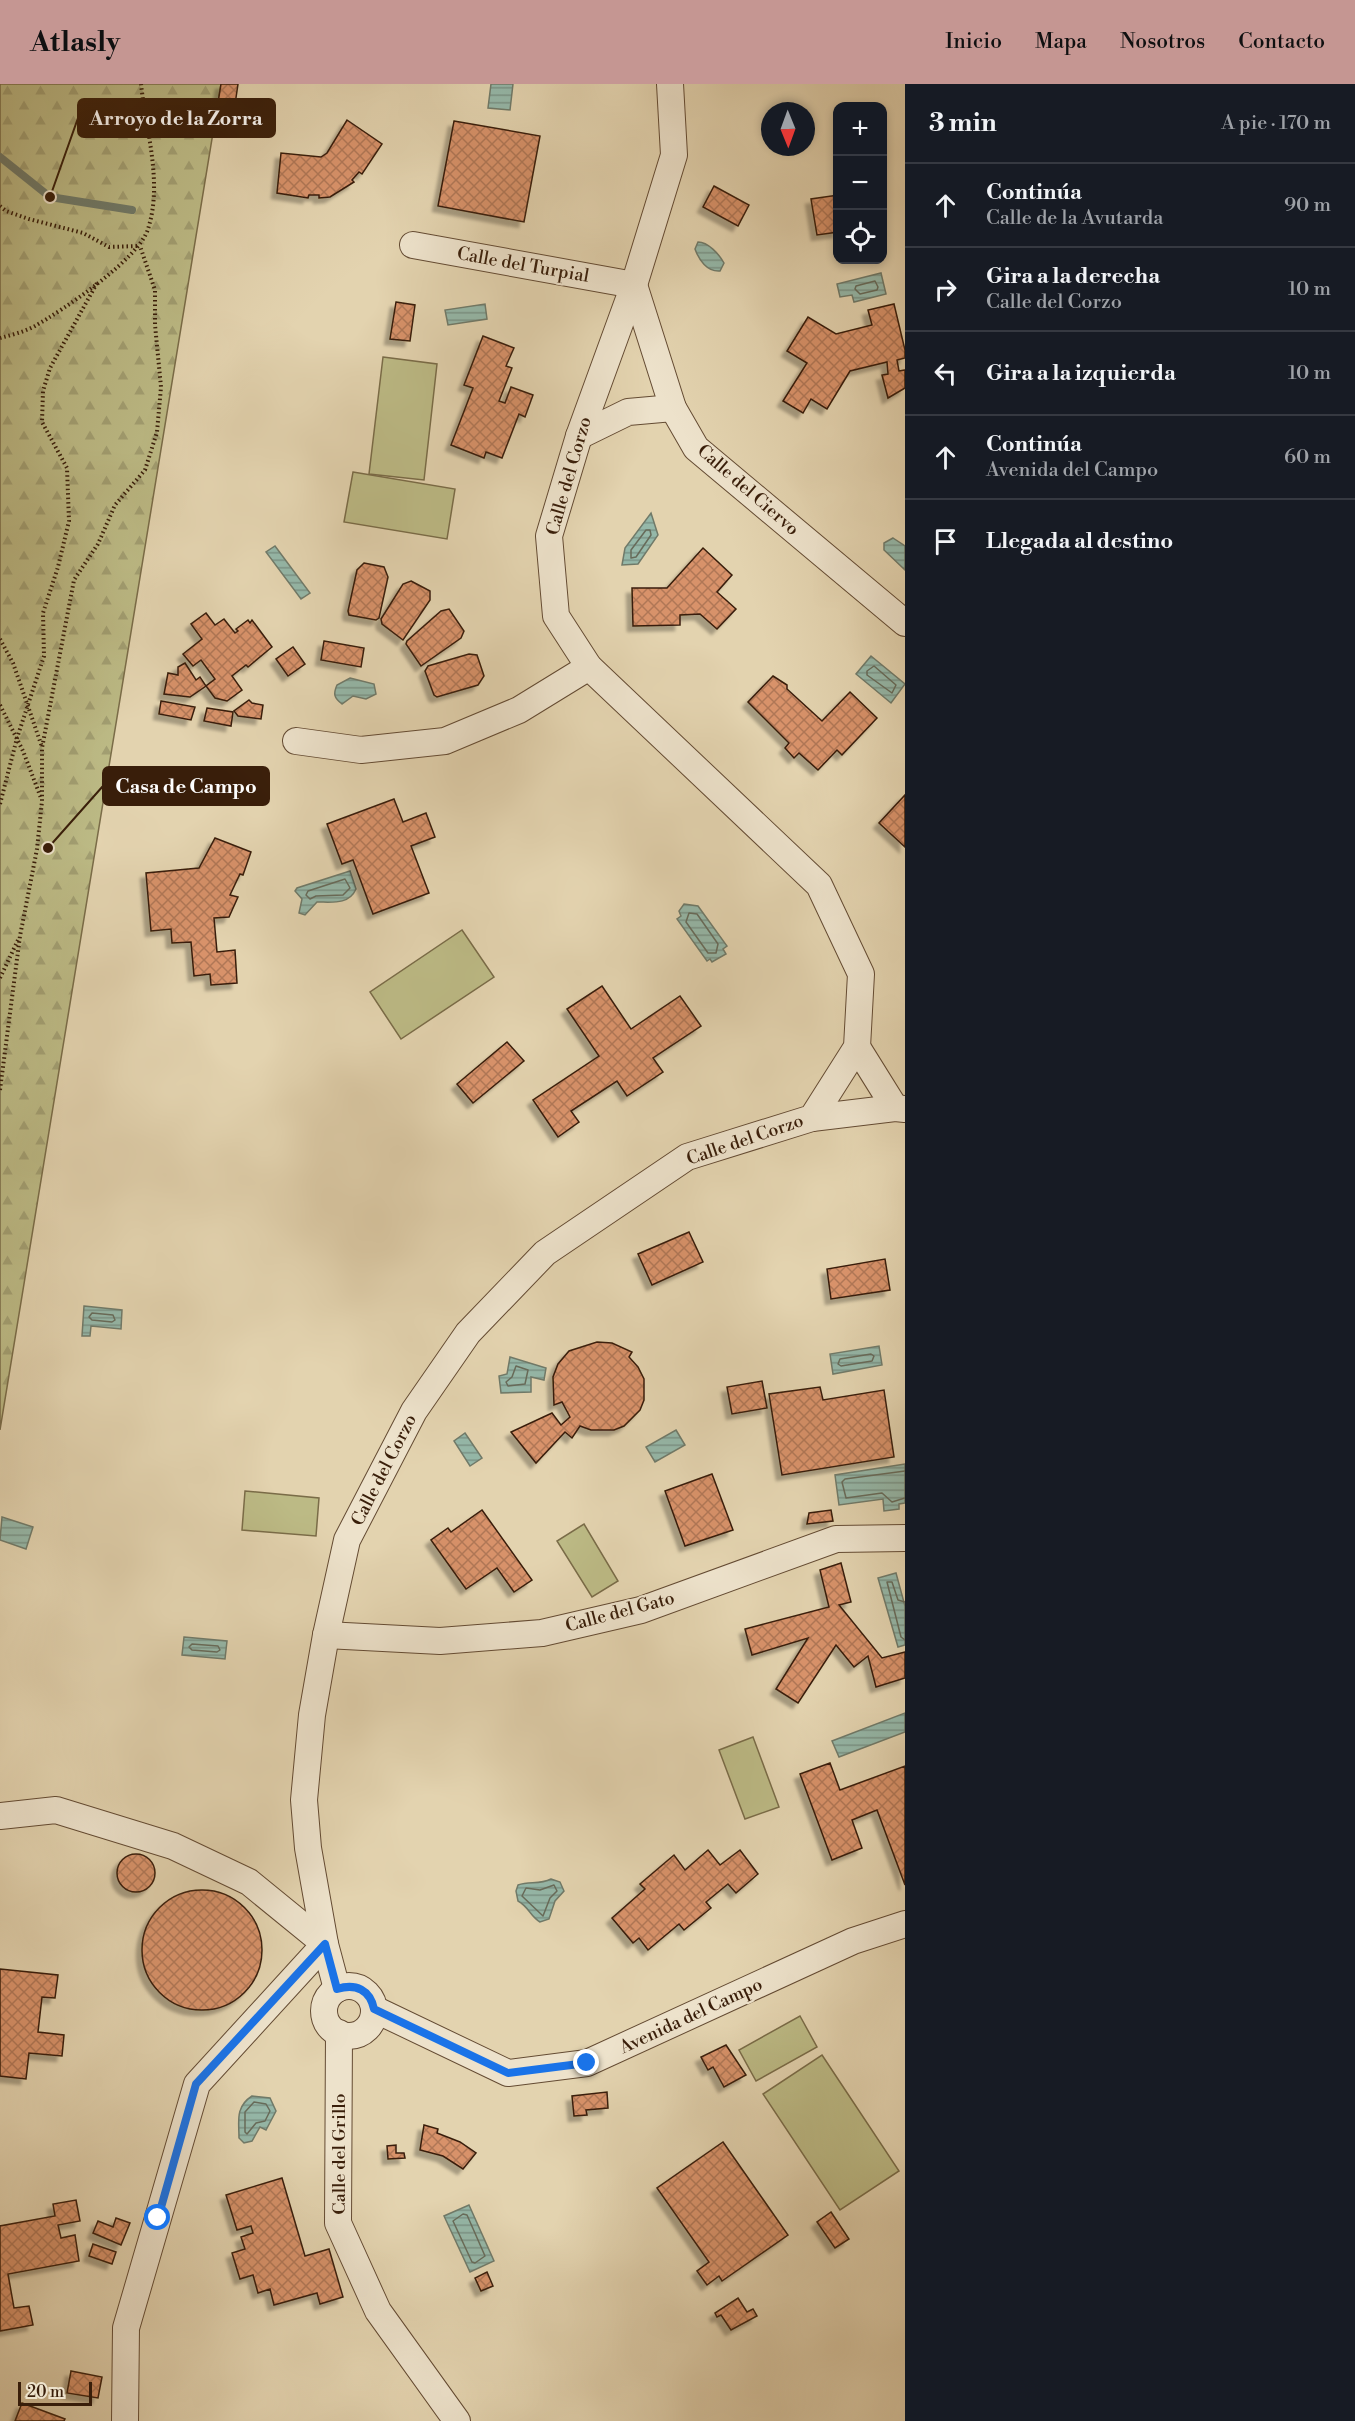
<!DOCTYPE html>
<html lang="es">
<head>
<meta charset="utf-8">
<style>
	body { margin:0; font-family:"Libre Bodoni",serif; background:#242831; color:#f1f3f6 }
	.controls { position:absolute; right:18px; top:18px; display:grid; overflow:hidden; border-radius:12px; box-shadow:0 3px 9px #0003 }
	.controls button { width:54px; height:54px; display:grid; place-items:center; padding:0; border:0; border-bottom:2px solid #363941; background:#171b24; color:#f1f3f6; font:30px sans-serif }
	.compass { position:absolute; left:761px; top:18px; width:54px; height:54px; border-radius:50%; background:#171b24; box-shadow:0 3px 9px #0003; rotate:179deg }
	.scale { position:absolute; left:18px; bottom:15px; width:74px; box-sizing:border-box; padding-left:6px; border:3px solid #391e0a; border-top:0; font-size:16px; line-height:21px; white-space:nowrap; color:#391e0a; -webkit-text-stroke:4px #ede2cb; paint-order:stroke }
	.stop { position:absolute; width:18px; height:18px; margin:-14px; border:4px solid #1a73e8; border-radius:50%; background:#fff }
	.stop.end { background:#1a73e8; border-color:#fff; box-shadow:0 2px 6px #0008 }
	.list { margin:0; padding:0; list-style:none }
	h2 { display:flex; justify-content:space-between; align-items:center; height:78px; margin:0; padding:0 24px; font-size:26px }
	h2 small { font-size:20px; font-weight:400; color:#9ea1a6 }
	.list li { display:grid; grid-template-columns:39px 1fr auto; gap:18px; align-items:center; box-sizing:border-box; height:84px; padding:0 24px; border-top:2px solid #363941 }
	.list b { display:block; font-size:22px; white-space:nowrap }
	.list p { margin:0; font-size:20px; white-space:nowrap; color:#9ea1a6 }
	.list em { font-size:20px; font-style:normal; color:#9ea1a6 }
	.icon { flex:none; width:33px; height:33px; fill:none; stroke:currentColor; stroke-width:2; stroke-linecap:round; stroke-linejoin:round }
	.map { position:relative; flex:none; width:905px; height:2337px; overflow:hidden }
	header { display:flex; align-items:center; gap:36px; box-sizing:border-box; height:84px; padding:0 30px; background:#c59692; color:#111 }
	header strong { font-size:28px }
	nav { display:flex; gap:33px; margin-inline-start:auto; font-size:21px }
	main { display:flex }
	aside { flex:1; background:#171b24 }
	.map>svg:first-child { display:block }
</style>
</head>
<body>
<header>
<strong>Atlasly</strong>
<nav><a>Inicio</a><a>Mapa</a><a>Nosotros</a><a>Contacto</a></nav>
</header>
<main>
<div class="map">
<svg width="905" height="2337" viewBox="0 0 905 2337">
	<defs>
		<pattern id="forest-firs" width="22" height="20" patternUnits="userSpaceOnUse" patternTransform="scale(1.5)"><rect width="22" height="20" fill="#bcba85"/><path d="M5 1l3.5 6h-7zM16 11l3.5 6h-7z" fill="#a29f72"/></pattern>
		<pattern id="water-rules" width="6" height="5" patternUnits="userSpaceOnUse" patternTransform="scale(1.5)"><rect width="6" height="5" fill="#95b8a9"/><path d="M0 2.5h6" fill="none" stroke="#7b9588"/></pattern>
		<pattern id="building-cross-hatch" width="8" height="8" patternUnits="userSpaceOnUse" patternTransform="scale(1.5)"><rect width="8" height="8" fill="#d8926b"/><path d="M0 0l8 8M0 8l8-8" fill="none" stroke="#b07756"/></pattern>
		<filter id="shadow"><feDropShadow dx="-5.5" dy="5.5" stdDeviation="1.5" flood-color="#0004"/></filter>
	</defs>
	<rect width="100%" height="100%" fill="#e3d3af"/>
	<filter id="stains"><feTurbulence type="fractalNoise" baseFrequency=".00333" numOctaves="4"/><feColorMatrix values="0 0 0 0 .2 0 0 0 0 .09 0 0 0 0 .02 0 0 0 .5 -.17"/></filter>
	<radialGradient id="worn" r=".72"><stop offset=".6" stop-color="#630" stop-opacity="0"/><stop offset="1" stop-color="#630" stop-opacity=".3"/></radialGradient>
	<g fill="#bcba85" stroke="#7a6c48" stroke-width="1.5">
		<polygon points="383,273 437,280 424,396 369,390"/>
		<polygon points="353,388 455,405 447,455 344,438"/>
		<polygon points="462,846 494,893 401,955 370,908"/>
		<polygon points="245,1407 319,1414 316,1452 242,1446"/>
		<polygon points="584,1440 618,1497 592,1513 557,1457"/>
		<polygon points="753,1653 779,1723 745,1735 719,1666"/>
		<polygon points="800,1932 817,1963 756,1997 739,1966"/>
		<polygon points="822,1971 899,2087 840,2126 763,2010"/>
	</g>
	<polygon fill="url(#forest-firs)" stroke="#7a6c48" stroke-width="1.5" points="0,0 221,0 0,1346"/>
	<g fill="url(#water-rules)" stroke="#707a69" stroke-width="1.5">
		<polygon points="491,0 513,0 510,26 488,24"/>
		<path d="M698 158C708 158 719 170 724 179L720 187C707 188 699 176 695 165Z"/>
		<polygon points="881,189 886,210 854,218 852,211 840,213 837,200"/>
		<polygon points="485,220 487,235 448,241 445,226"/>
		<polygon points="651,429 658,451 638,480 622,481 625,464"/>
		<polygon points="893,454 905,462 905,486 884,466 884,459"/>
		<polygon points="275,462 310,509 301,515 266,468"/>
		<polygon points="871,572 905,600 891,619 856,590"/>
		<path d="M350 594 374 600 376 610 366 615 353 612 342 620C334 614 333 610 337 601Z"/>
		<path d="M350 787 356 805C349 821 332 818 317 818L305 831 299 829 302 815 295 807 297 804Z"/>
		<polygon points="684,820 698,822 727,862 723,865 726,870 712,878 710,875 707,877 677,835 681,832 679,827"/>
		<polygon points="84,1222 122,1226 121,1245 91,1242 90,1252 82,1252"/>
		<polygon points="879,1262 882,1281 833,1290 830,1270"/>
		<polygon points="510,1273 546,1284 544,1296 531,1293 531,1308 501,1309 499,1292 507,1290"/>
		<polygon points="676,1346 685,1361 655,1378 646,1363"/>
		<polygon points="465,1349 482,1374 470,1382 454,1357"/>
		<polygon points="905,1380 905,1419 899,1420 899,1425 884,1427 883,1415 839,1421 835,1391"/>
		<polygon points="2,1433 33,1443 26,1465 0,1456"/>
		<polygon points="896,1489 905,1522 905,1561 898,1563 878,1494"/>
		<polygon points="184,1553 227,1557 225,1575 182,1571"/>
		<polygon points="905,1629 905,1648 839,1673 832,1657"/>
		<path d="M551 1795 560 1798 564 1807 555 1817 549 1835 540 1838C530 1832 529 1823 518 1817L516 1807 518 1801C530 1797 539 1801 551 1795Z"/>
		<path d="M252 2012 270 2014 276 2027 266 2046 260 2043 252 2057 244 2059 239 2054C239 2037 235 2023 252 2012Z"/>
		<polygon points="469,2121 494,2177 470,2188 444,2132"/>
	</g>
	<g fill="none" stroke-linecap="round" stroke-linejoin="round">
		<g stroke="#676b5a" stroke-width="1.5">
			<polygon points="875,197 878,203 877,206 860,210 855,205 856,202"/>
			<polygon points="646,446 650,446 651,451 636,473 631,474 631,466"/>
			<polygon points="874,582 896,601 892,609 867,591 867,587"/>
			<polygon points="345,795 350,804 343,811 316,812 310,815 306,811 308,807"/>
			<polygon points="689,829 697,830 718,860 716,869 708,869 686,838"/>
			<polygon points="92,1229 113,1231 115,1236 112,1238 92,1236 89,1233"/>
			<polygon points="871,1270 874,1272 872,1277 841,1282 838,1280 840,1275"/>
			<polygon points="516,1282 528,1286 525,1300 508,1302 506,1298 512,1293"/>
			<polyline points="905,1387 845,1395 842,1398 846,1414 882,1409 892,1418 905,1414"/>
			<polyline points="905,1518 898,1516 892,1498 887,1498 901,1553 905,1556"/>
			<polygon points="192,1560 218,1562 220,1566 217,1568 192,1566 189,1563"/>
			<polygon points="554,1801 557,1807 550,1814 543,1832 522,1812 526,1804 540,1806"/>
			<polygon points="254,2018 266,2020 270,2027 265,2037 256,2039 247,2050 245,2048 245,2028"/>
			<polygon points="463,2130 467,2131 485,2172 475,2179 472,2178 453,2137"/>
		</g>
		<polyline stroke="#707a69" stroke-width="8" points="0,73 50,113 132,126"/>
	</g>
	<g fill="url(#building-cross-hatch)" stroke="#391e0a" stroke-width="1.5" filter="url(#shadow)">
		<polygon points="221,0 238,0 232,41 215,38"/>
		<polygon points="347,36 382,60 362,90 359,88 352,96 354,98 330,113 319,114 319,111 309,111 308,114 277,109 281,69 321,73 327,69"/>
		<polygon points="454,37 540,52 524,138 438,122"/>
		<polygon points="714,102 749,121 738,142 703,123"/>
		<polygon points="838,111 838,148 817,151 811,115"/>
		<polygon points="396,218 415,221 410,257 390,255"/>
		<polygon points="894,220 905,266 905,274 897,276 899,287 905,286 905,304 888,314 882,291 888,290 887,278 850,287 827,325 811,315 803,329 783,317 807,279 787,267 808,233 836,250 872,241 868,226"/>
		<polygon points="483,252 514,264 506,282 512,284 499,317 505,319 511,303 533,311 525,333 519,330 502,374 486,368 484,374 451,361 473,304 464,301"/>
		<polygon points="703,464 732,491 717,508 736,525 717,545 700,530 680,531 680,541 633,542 632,504 667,504"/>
		<polygon points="364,479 384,483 388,493 379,534 376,536 349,531 348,527 357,486"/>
		<polygon points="411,497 430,507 430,516 403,556 382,540 381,535 403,500"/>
		<polygon points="449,525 464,547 461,554 421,582 406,560 407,557 441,527"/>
		<polygon points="206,529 215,541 224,535 235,549 238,547 236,545 248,536 250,539 252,536 272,563 248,583 246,581 232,592 242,606 227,617 215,614 206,602 215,595 201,576 193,582 183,570 202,555 191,540"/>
		<polygon points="324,557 364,564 361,583 321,576"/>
		<polygon points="293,563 305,580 288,592 276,575"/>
		<polygon points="469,570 477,571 484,592 478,601 437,613 434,611 425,587 428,582"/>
		<polygon points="185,579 196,596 200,593 206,602 190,613 164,610 168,589 178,591 178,583"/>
		<polygon points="773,592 787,601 787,605 822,637 850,608 877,634 842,671 837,666 818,686 799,669 794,674 785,664 789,659 748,618"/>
		<polygon points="249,616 252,619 263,621 261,635 238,632 234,627"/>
		<polygon points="161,617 195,623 191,636 159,630"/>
		<polygon points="207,624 233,628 231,642 204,637"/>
		<polygon points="905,711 905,763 879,739"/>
		<polygon points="394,715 403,738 426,729 435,753 411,762 429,809 373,830 353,776 342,780 327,740"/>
		<polygon points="215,754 251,768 243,791 240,790 230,811 238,813 229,833 214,834 217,868 235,866 237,899 211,901 210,890 194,892 191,858 172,859 171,845 151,847 146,789 199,784"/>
		<polygon points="602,902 631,945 680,912 701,942 653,974 663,988 627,1012 617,997 571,1027 579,1038 558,1053 533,1016 599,972 567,925"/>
		<polygon points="507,958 524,977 473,1019 457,1000"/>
		<polygon points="689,1148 703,1178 652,1201 638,1170"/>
		<polygon points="885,1175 890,1206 831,1215 827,1185"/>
		<polygon points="597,1258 612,1259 632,1268 629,1273 638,1283 644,1295 644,1316 640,1326 624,1342 614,1346 591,1346 580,1342 572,1354 565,1348 536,1379 511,1348 552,1329 561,1341 570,1333 562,1318 554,1321 553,1293 558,1280 569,1267"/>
		<polygon points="762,1297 767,1324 732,1330 727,1303"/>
		<polygon points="820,1303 823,1316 884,1306 894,1373 782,1391 769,1310"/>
		<polygon points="712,1390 733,1446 685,1462 665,1407"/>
		<polygon points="482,1426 532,1496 514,1508 497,1484 466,1505 431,1456 448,1444 451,1448"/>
		<polygon points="831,1426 833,1437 807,1440 809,1429"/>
		<polygon points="841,1479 851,1518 839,1521 882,1574 905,1568 905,1594 876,1603 868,1572 854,1583 836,1561 798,1619 776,1605 808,1554 752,1571 745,1545 829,1523 820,1486"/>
		<polygon points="830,1679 840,1706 905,1682 905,1801 877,1726 852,1736 862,1764 832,1776 800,1690"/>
		<polygon points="708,1766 720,1781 740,1766 758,1790 736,1809 728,1800 706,1818 711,1824 684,1846 679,1840 648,1866 639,1854 633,1859 612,1834 645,1805 640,1800 674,1771 685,1786"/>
		<circle cx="136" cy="1789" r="19"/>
		<circle cx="202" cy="1866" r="60"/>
		<polygon points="0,1885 58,1891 55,1914 42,1913 38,1948 64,1951 62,1972 29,1969 26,1995 0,1992"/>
		<polygon points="726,1961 746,1991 724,2003 713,1983 708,1986 701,1973"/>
		<polygon points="607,2008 608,2024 586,2026 587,2031 574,2032 572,2012"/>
		<polygon points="424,2041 438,2045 437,2049 460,2058 476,2069 463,2085 443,2072 420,2066"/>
		<polygon points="723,2058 788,2151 722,2197 719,2192 707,2201 697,2187 709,2178 657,2104"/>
		<polygon points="396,2061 396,2069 404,2069 405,2074 388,2075 387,2062"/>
		<polygon points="282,2094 305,2172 329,2165 343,2213 320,2220 317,2209 274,2221 270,2205 258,2209 253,2191 240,2195 232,2169 245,2165 241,2153 253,2149 251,2142 237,2146 226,2111"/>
		<polygon points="76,2116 80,2137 58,2141 61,2154 75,2151 79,2177 8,2190 14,2224 29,2222 33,2241 0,2247 0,2142 55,2132 53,2120"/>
		<polygon points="831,2128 849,2155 835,2164 817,2138"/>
		<polygon points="116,2134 130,2139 121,2161 93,2149 98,2137 113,2143"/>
		<polygon points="93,2160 116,2168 112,2180 89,2172"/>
		<polygon points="487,2188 493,2202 481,2207 475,2194"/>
		<polygon points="738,2214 747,2228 753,2225 757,2232 731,2246 721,2231 717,2233 715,2229"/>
		<polygon points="71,2287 102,2293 98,2314 67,2309"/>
		<polygon points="22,2319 65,2335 64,2337 15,2337"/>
	</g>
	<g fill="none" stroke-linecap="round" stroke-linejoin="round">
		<defs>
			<g id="minor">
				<polyline points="413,161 634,201 673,324 696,364 905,539"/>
				<polyline points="579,352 628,328 673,324"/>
				<polyline points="296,657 361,666 445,657 519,626 589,583"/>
				<polyline points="857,963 895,1024"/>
				<polyline points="812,1034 895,1024 905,1025"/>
				<polyline points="326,1551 440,1557 542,1549 641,1526 836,1455 905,1454"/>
				<polyline points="0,1732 56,1726 173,1762 249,1798 325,1860 197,2000 126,2244 125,2337"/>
				<circle cx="349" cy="1927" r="25"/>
				<polyline points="337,1905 325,1860 308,1764 304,1716 312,1631 326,1551 347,1456 414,1327 468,1249 545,1169 687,1073 812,1034 857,963 861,890 819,801 589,583 556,532 549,452 579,352 634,201 674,71 670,0"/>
				<polyline points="374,1925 508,1989 587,1979 853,1857 905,1840"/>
				<polyline points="339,1949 338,2139 378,2227 457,2337"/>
			</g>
		</defs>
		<use href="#minor" stroke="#644b33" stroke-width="28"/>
		<g stroke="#391e0a" stroke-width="4" stroke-dasharray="1.5 3" stroke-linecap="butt">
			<polyline points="0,122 6,127 29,135 83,149 109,163 139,162"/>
			<path d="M0 254C11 251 24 248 35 242 63 226 139 175 148 145 163 99 146 47 141 0"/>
			<polyline points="0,555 13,579 42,663"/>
			<polyline points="0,621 23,667 41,714"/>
			<polyline points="0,720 17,654 44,572 43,529 58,483 69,437 67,384 42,338 43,307 50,284 97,199"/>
			<polyline points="0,894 18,856"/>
			<polyline points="0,1006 20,852 37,765 42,717 42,664 74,496 98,460 115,421 145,386 157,348 161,303 155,241 155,206 140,162"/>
		</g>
		<use href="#minor" stroke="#ede2cb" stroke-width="26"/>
	</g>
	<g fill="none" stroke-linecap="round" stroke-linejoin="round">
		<path stroke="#1a73e8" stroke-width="8" d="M158 2134 196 2000 325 1860 337 1905C356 1899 370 1906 374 1925L508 1989 587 1979"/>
	</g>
	<g text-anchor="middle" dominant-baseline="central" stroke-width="4.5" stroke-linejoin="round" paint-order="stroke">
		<g font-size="18" fill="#391e0a" stroke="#ede2cb">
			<text transform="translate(523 181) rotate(10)">Calle del Turpial</text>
			<text transform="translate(569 392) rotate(-74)">Calle del Corzo</text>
			<text transform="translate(748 406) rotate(41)">Calle del Ciervo</text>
			<text transform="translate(745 1056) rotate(-19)">Calle del Corzo</text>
			<text transform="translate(384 1386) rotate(-63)">Calle del Corzo</text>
			<text transform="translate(620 1528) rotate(-15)">Calle del Gato</text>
			<text transform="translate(691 1932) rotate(-25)">Avenida del Campo</text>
			<text transform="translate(339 2070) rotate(-90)">Calle del Grillo</text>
		</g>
	</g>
	<path fill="none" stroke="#391e0a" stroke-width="2" d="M50 113L78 34M48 764L103 702"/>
	<g fill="#391e0a" stroke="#ede2cb" stroke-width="2">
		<circle cx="50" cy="113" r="6"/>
		<circle cx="48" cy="764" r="6"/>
	</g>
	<g fill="#391e0a" stroke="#391e0a" stroke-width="2">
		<rect x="78" y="15" width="197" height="38" rx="6"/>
		<rect x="103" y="683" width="166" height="38" rx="6"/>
	</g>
	<g font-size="20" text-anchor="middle" font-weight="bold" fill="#fff">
		<text x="176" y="41">Arroyo de la Zorra</text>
		<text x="186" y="709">Casa de Campo</text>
	</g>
	<rect width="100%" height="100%" filter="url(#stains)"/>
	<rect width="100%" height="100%" fill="url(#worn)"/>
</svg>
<div class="controls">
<button>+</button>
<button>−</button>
<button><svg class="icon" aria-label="locate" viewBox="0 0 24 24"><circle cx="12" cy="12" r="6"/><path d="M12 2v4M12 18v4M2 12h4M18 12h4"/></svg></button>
</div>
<svg class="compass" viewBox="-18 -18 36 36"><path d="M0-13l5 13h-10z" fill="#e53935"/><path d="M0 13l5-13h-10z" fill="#9ea1a6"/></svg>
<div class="scale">20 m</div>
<div class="stop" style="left:158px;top:2134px"></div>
<div class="stop end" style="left:587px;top:1979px"></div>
</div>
<aside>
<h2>3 min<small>A pie · 170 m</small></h2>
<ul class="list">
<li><svg class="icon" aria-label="ahead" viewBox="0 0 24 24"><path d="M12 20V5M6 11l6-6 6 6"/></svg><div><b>Continúa</b><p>Calle de la Avutarda</p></div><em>90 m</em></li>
<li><svg class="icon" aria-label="right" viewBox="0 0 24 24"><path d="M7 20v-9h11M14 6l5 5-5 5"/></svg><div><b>Gira a la derecha</b><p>Calle del Corzo</p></div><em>10 m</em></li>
<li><svg class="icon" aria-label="left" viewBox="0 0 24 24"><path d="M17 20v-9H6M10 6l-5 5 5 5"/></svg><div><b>Gira a la izquierda</b></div><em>10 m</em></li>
<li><svg class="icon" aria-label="ahead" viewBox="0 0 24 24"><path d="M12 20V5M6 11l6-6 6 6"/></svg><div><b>Continúa</b><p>Avenida del Campo</p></div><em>60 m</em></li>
<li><svg class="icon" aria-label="arrive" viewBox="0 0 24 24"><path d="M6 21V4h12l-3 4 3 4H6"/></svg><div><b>Llegada al destino</b></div></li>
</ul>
</aside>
</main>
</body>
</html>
